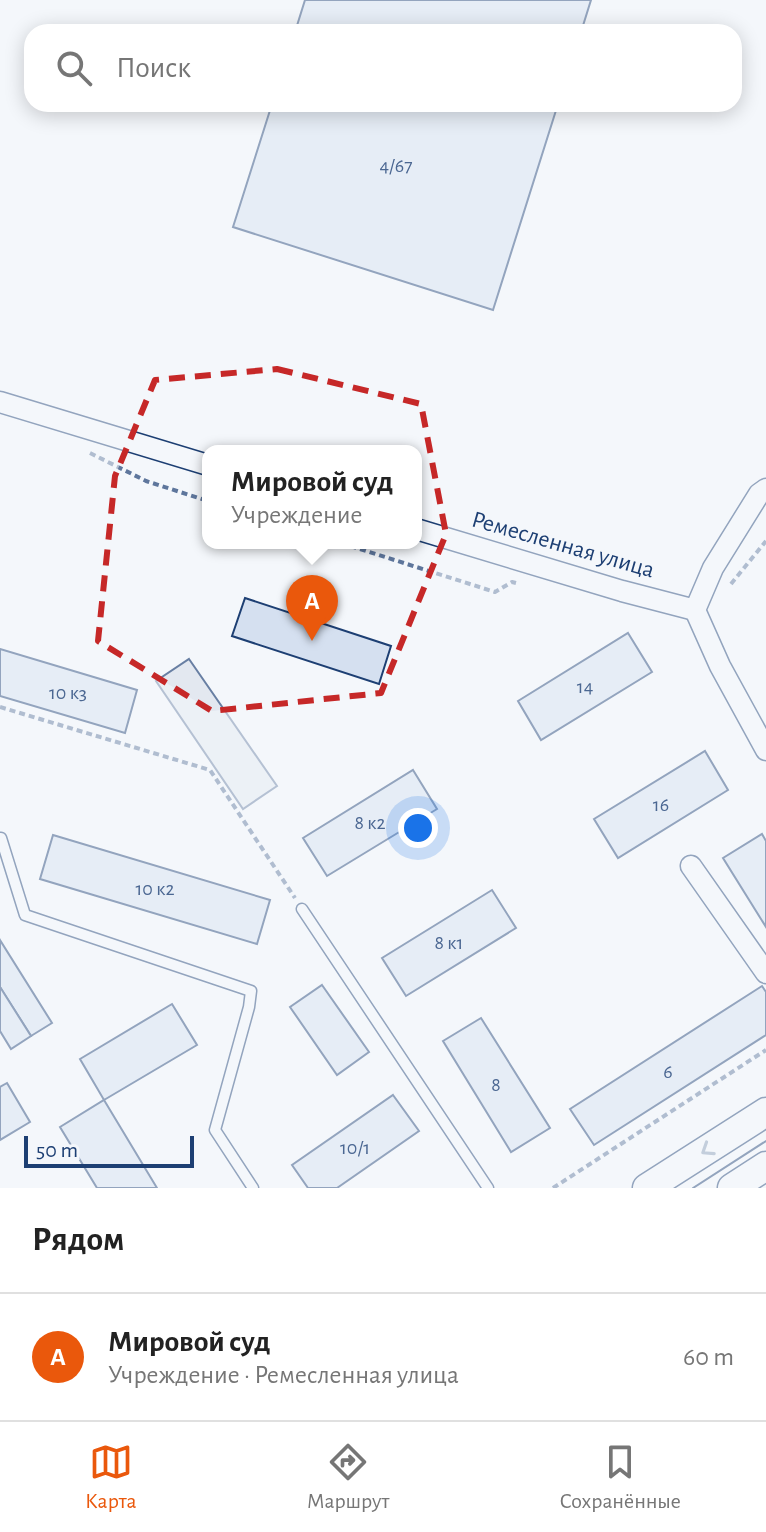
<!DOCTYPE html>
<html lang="ru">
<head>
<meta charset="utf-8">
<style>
	body { margin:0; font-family:"Alegreya Sans",sans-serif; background:#f6f6f6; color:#222 }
	.scale { position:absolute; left:24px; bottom:20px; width:170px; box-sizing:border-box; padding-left:8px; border:4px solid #1d3f73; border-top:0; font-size:22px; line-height:28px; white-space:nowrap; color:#1d3f73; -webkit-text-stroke:6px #f4f7fb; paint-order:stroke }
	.you { position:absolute; left:418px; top:828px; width:28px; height:28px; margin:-20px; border:6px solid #fff; border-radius:50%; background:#1a73e8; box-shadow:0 0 0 12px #1a73e833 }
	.badge { display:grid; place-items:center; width:52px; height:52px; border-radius:50%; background:#ea580c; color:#fff; font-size:26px; font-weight:700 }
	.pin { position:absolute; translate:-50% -66px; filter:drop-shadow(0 2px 4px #0008) }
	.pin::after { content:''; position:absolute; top:42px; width:28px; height:24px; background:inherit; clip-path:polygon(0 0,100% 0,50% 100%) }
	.popup { position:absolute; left:202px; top:445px; width:220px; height:104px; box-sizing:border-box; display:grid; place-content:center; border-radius:16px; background:#fff; filter:drop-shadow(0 2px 6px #0005); font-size:26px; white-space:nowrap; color:#767676 }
	.popup b { font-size:30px; color:#222 }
	.popup::after { content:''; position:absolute; left:50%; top:100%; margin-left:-16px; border:16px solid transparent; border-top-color:#fff }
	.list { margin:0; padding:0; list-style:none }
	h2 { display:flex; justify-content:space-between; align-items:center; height:104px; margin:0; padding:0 32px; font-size:34px }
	h2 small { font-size:26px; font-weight:400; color:#767676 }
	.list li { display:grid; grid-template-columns:52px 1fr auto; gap:24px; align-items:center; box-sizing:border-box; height:128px; padding:0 32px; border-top:2px solid #e0e0e0 }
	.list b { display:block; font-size:30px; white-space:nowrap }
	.list p { margin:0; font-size:26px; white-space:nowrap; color:#767676 }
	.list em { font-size:26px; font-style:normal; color:#767676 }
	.icon { flex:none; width:44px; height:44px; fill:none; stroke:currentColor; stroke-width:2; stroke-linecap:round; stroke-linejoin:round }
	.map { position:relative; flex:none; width:766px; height:1188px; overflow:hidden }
	.search { position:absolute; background:#fff; box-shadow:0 4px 20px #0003; left:24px; right:24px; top:24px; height:88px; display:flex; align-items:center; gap:20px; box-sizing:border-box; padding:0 28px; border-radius:24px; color:#767676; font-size:30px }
	.sheet { height:232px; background:#fff }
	nav { display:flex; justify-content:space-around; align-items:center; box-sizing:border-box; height:112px; border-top:2px solid #e0e0e0; background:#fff; font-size:22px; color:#767676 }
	nav a { display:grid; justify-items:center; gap:4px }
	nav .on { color:#ea580c }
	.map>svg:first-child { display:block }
</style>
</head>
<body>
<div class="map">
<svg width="766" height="1188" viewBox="0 0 766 1188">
	<rect width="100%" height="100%" fill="#f4f7fb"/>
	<polygon fill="#e3e8f0" stroke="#687fa3" stroke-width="2" points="189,659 277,786 243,809 156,681"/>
	<g fill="#d5e0f0" stroke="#1d3f73" stroke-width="2">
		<polygon points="305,0 591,0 581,32 295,32"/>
		<polygon points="272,104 558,104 493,310 233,227"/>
		<polygon points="245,598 391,646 379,684 232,636"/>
		<polygon points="628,633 652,672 541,740 518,701"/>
		<polygon points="0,649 137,690 125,733 0,696"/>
		<polygon points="705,751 728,790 618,858 594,819"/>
		<polygon points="413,770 437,809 327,876 303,838"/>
		<polygon points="762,834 766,841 766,927 723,858"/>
		<polygon points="53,835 270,900 257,944 40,879"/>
		<polygon points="492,890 516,928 406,996 382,958"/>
		<polygon points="0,940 52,1023 31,1036 0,987"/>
		<polygon points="322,985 369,1052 337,1075 290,1007"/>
		<polygon points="762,986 766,992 766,1035 594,1145 570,1109"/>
		<polygon points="0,987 31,1036 11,1049 0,1031"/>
		<polygon points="172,1004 197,1045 104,1100 80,1059"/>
		<polygon points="481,1018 550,1128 511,1152 443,1041"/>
		<polygon points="7,1083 30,1122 0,1140 0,1087"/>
		<polygon points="393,1095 419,1131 337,1188 308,1188 292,1165"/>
		<polygon points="104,1100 157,1188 97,1188 60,1127"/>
	</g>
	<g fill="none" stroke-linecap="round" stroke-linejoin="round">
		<defs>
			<g id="service">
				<polyline points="1,838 25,915 251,991 249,1007 215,1130 253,1188"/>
				<polyline points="302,909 488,1188"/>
			</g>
			<g id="minor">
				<polyline points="0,402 208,465"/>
				<polyline points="766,489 759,494 713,568 695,610 720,666 766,750"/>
				<polyline points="416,529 622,591 695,610"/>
				<polyline points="691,866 766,973"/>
			</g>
			<g id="secondary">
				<polyline points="647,1188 766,1112"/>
				<polyline points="732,1188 766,1166"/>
			</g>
		</defs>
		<use href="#service" stroke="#1d3f73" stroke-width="13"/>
		<use href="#minor" stroke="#1d3f73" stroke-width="23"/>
		<use href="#secondary" stroke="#1d3f73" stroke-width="31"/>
		<g stroke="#5e769c" stroke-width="4" stroke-dasharray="6 4" stroke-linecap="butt">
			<polyline points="90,453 146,481 208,501"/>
			<polyline points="341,543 495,592 512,582 516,583"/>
			<polyline points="731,584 766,541"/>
			<polyline points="0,707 210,770 295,898"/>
			<polyline points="553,1188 766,1050"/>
		</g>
		<use href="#service" stroke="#f4f7fb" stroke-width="10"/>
		<use href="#minor" stroke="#f4f7fb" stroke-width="20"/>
		<use href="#secondary" stroke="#f4f7fb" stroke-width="28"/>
		<polyline stroke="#1d3f73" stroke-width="2" points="693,1188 766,1141"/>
	</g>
	<defs><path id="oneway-chevron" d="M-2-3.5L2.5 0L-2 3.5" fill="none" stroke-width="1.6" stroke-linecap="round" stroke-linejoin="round" transform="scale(2)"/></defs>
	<use stroke="#889bb7" href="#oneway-chevron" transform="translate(707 1150) rotate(147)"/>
	<path d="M0 0H766V1188H0ZM277 369 421 404 446 534 381 693 212 711 98 641 115 476 155 380Z" fill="#f4f7fb" fill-opacity=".55" fill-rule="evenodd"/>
	<path fill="none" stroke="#c62828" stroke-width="6" stroke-dasharray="16 10" stroke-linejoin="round" d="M277 369 421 404 446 534 381 693 212 711 98 641 115 476 155 380Z"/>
	<g text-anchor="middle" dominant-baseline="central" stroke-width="6" stroke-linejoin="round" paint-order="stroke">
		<g font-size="20" fill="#4b6792">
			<text x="396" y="166">4/67</text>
			<text x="585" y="687">14</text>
			<text x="68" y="693">10 к3</text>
			<text x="661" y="805">16</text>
			<text x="370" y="823">8 к2</text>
			<text x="155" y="889">10 к2</text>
			<text x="449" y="943">8 к1</text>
			<text x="668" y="1072">6</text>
			<text x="496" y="1085">8</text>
			<text x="355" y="1148">10/1</text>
		</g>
		<g font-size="24" fill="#1d3f73" stroke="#f4f7fb">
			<text transform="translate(563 545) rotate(16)">Ремесленная улица</text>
		</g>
	</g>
</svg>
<div class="scale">50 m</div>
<div class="you"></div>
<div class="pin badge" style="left:312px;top:641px">A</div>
<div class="popup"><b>Мировой суд</b>Учреждение</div>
<div class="search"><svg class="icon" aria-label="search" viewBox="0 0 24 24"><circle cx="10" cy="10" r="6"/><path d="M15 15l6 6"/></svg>Поиск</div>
</div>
<section class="sheet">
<h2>Рядом<small></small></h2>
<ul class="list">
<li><span class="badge">A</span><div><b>Мировой суд</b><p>Учреждение · Ремесленная улица</p></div><em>60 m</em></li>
</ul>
</section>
<nav>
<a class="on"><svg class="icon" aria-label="map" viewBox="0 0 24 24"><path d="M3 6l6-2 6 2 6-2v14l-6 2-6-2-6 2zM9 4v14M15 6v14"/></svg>Карта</a>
<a><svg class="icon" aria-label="directions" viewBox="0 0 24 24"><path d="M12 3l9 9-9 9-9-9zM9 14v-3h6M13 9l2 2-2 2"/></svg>Маршрут</a>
<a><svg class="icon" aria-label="saved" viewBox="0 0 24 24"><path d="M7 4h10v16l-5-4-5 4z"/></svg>Сохранённые</a>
</nav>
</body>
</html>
